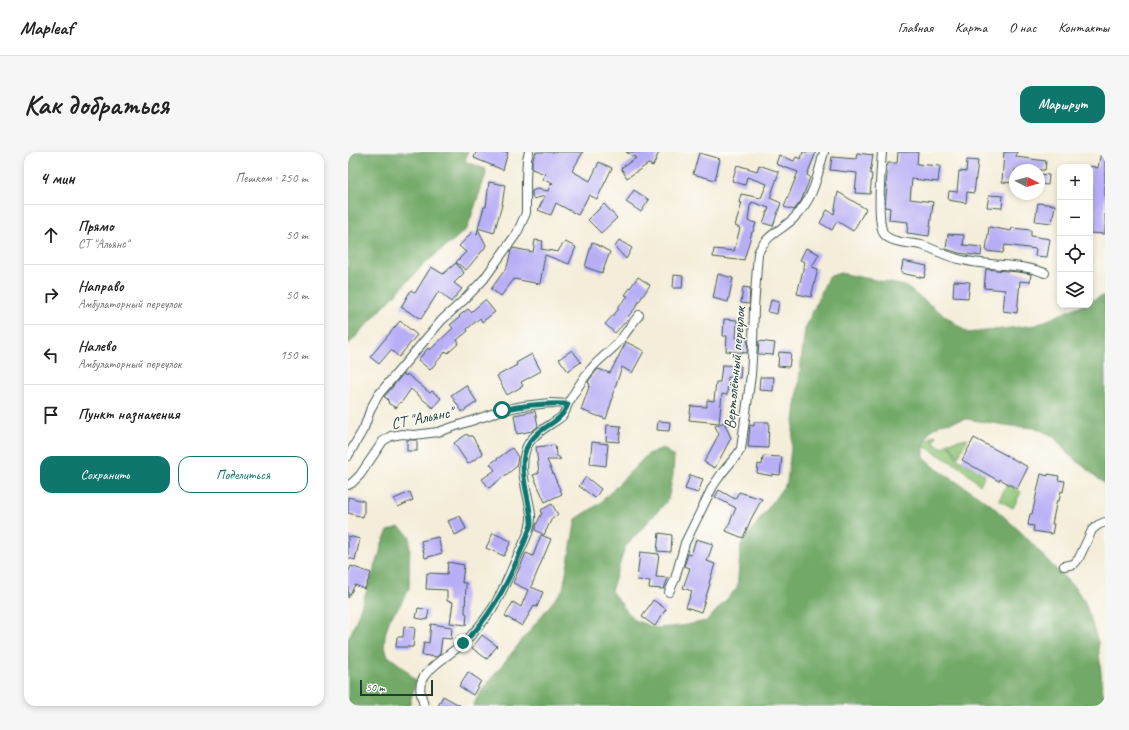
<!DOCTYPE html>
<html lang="ru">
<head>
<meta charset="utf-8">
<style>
	body { margin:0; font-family:Caveat,sans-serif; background:#f6f6f6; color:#222 }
	.controls { position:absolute; right:12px; top:12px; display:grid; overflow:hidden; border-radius:8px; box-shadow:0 2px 6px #0003 }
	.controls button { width:36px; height:36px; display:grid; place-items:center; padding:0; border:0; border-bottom:1px solid #e0e0e0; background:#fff; color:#222; font:20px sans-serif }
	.compass { position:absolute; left:661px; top:12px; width:36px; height:36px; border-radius:50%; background:#fff; box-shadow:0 2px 6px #0003; rotate:96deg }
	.scale { position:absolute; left:12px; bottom:10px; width:73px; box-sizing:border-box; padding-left:4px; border:2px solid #1f3d34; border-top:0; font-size:11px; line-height:14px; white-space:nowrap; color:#1f3d34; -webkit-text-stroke:3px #fdfcf7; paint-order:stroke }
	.stop { position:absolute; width:12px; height:12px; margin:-9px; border:3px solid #0f766e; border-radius:50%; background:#fff }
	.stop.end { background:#0f766e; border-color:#fff; box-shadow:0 1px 4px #0008 }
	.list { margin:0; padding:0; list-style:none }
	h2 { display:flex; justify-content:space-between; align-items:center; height:52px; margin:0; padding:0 16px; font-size:17px }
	h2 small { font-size:13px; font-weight:400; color:#767676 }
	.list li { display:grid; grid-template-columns:26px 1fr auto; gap:12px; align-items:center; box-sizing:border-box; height:60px; padding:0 16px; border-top:1px solid #e0e0e0 }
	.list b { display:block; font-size:15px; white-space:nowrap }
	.list p { margin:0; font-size:13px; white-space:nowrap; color:#767676 }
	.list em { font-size:13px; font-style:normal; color:#767676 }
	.actions { display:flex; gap:8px; padding:12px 16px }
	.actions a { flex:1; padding:9px 0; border:1px solid #0f766e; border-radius:12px; text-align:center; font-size:14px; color:#0f766e }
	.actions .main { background:#0f766e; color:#fff }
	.icon { flex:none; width:22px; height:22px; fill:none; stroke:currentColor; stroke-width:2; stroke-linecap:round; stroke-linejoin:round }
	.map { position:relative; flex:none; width:757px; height:554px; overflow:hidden; border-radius:12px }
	header { display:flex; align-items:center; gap:24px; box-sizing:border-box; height:56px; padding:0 20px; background:#fff; border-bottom:1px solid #e0e0e0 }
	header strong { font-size:19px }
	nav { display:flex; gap:22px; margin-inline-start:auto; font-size:14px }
	.intro { display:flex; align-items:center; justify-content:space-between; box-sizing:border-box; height:96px; padding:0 24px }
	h1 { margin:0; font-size:28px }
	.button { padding:10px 18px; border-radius:12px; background:#0f766e; color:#fff; font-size:14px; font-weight:700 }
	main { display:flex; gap:24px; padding:0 24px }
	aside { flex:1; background:#fff; border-radius:12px; box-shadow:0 2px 6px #0003 }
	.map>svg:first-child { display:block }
</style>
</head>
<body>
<header>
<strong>Mapleaf</strong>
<nav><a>Главная</a><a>Карта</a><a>О нас</a><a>Контакты</a></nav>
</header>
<div class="intro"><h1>Как добраться</h1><a class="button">Маршрут</a></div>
<main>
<aside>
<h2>4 мин<small>Пешком · 250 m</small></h2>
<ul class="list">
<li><svg class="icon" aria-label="ahead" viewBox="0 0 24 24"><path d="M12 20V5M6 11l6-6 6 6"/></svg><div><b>Прямо</b><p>СТ &quot;Альянс&quot;</p></div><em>50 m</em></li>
<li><svg class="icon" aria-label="right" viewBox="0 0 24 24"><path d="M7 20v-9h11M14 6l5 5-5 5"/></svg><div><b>Направо</b><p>Амбулаторный переулок</p></div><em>50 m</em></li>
<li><svg class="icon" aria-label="left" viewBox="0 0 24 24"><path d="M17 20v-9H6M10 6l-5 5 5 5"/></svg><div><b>Налево</b><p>Амбулаторный переулок</p></div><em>150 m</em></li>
<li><svg class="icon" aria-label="arrive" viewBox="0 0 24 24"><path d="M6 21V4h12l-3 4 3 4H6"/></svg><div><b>Пункт назначения</b></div></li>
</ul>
<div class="actions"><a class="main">Сохранить</a><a>Поделиться</a></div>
</aside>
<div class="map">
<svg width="757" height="554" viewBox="0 0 757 554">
	<rect width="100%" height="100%" fill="#fdfcf7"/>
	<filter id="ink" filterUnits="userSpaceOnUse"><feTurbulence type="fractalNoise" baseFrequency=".025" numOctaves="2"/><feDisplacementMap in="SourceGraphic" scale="8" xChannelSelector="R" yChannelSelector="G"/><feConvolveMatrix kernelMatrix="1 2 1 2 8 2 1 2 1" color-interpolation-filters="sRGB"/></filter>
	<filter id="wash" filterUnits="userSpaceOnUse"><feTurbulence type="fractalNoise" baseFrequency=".012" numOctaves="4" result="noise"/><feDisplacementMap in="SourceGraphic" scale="16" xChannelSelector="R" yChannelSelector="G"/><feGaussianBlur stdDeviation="0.9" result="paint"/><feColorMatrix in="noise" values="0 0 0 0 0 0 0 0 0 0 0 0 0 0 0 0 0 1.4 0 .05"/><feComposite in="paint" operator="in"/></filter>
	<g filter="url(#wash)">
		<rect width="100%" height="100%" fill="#f4edd9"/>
		<g fill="#8dc376" stroke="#568055">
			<polygon points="587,283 589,284 585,290 595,296 599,291 605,297 609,306 637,323 632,333 613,316 574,293 573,286 582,288 584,284"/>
			<polygon points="620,286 610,305 607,299 600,290"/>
			<polygon points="659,332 673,340 665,356 651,348"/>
		</g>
		<g fill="#72a967" stroke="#48734e">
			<polygon points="0,0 120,0 117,9 137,17 138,22 119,77 75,113 0,193"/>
			<polygon points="492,121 557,134 620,181 688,173 734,153 742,153 742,149 757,143 757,332 720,302 705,284 688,276 664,274 618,267 592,272 581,280 576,294 576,306 589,317 641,351 675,382 703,412 728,437 737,450 750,490 755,541 757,543 757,554 125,554 131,542 215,437 228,367 251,352 300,302 315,296 326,305 325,323 320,348 277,395 263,439 286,468 308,476 333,474 359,469 389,436 393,393 439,330 457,177 480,125"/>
			<polygon points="51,375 62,384 61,436 51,455 42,466 38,479 36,492 40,504 51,512 60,520 68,530 61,554 0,554 0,487 5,477 31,404 34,391 40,379"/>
		</g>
		<g id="blocks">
			<g fill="#b8aef6">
				<polygon points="128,0 160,0 155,18 126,6"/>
				<polygon points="188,0 235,0 224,19 242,29 251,10 264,16 249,47 241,43 230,63 208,51 203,63 190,58 197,44 185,47 184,43 184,39 189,37 200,39 202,33 205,32 194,27 197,22 184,17 184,9"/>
				<polygon points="278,0 311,0 305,14 300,12 279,26 273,16 288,6"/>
				<polygon points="455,0 468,0 459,23 462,25 459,34 453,49 446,58 436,55 450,20 428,12 431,3 446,9 448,5 453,7"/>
				<polygon points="550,0 570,0 569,12 592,14 590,30 564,27 562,47 585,50 581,84 559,81 560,70 541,68 542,56 537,55 539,33 538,33 540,11 549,11"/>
				<polygon points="656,0 669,0 668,5 698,9 697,18 667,18 667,31 654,30"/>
				<polygon points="753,0 757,0 757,82 742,81 742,14 750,16"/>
				<polygon points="351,1 372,7 367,28 345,22"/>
				<polygon points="509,1 525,3 522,22 524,22 522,42 507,41 509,21 482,18 484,5 508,7"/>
				<polygon points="619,8 630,9 626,41 619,40 618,51 600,48 601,39 609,40 611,19 618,20"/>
				<polygon points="389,13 409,19 411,13 431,20 422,46 433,51 425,74 415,71 421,56 404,50 403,53 402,53 400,69 408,71 405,80 404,80 396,108 390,107 390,108 365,105 366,97 386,99 392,76 387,74 394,51 391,51 393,42 413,46 419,32 399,25 397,33 384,29"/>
				<polygon points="691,22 701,23 700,33 691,32"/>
				<polygon points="141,30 157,33 154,53 146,81 130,76 136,55 138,55"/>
				<polygon points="286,38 301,48 293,60 278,50"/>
				<polygon points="490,40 518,57 505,79 489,69 484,78 472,71 479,58 486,62"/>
				<polygon points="641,43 655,44 654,56 639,55"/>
				<polygon points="690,51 707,53 704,71 687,69"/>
				<polygon points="256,52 269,66 253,81 240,68"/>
				<polygon points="641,75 663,79 664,76 683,78 683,84 702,87 699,105 687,104 688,97 657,93 655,101 638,99"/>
				<polygon points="130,77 138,93 136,97 118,118 108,110 118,100 111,94 125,79 129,83"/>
				<polygon points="600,82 616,83 615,93 634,95 633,104 611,101 598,97"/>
				<polygon points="187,88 195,89 193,97 210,100 212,96 217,90 228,95 221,112 197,103 192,132 166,127 153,144 143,137 159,115 163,99 165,96 185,100"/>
				<polygon points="271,88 284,96 278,107 267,95"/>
				<polygon points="244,90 262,100 254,121 237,115"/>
				<polygon points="458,96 471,102 464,115 470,117 463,145 449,142 457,110 452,108"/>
				<polygon points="555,109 579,114 576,126 553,121"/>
				<polygon points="108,111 116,121 106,131 114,137 103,150 91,139 73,167 53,155 63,138 67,141 83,115 95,122"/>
				<polygon points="638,117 670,120 683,122 682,130 672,129 669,161 655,159 657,138 636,136"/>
				<polygon points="370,122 385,126 380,150 365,146"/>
				<polygon points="326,123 335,124 334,136 325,136"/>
				<polygon points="290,125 302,133 288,154 288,155 279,166 280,167 267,181 257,172 271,157 269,156 280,144 277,143"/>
				<polygon points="606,129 622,130 620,146 605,145"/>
				<polygon points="395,135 402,136 401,152 393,151"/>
				<polygon points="137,148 147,160 134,170 132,166 119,177 120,179 109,188 111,191 100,201 98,199 82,218 70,208 80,196 82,198 105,176 102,173 112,165 111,164 120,157 123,160"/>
				<polygon points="423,148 431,150 429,162 420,160"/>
				<polygon points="376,167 389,168 388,186 400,188 399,201 378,199 379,184 375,184"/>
				<polygon points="52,169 69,183 51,205 43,198 31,212 22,205"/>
				<polygon points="411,189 427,191 425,203 410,202"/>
				<polygon points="278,190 296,199 284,221 274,215 264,244 265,245 258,267 233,258 242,232 240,231 241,228 250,217 262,221"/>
				<polygon points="224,198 233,210 220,219 211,207"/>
				<polygon points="431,200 443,201 441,215 430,214"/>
				<polygon points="184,202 193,219 173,230 175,234 159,243 149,224 169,213 168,211"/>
				<polygon points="374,213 393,214 392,226 380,225 379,243 374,242 371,271 341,268 343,254 359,255 359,248 366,249 368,230 372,230"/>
				<polygon points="55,222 58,224 59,222 82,241 84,239 93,246 85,256 63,237 53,251 52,250 48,256 40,251 41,250 39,248 40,247 36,245"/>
				<polygon points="412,225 426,225 425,239 411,238"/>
				<polygon points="118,233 129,250 114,260 103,243"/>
				<polygon points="187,259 190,274 184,279 169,282 166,263"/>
				<polygon points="310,269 322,270 321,279 309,278"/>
				<polygon points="376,270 383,286 367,316 356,310 371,282 367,274"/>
				<polygon points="406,270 421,270 420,296 400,295 402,273 406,274"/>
				<polygon points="259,273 273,274 271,290 258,289"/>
				<polygon points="119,282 120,284 124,284 135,302 120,312 106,291"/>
				<polygon points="626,286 680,315 669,337 652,327 651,329 614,308"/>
				<rect x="59" y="288" width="10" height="11"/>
				<polygon points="244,290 260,292 258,314 242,312"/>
				<polygon points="207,293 208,303 213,307 208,308 199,308 214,342 197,350 185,323 191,321 188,295"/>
				<polygon points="164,296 170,305 168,315 141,336 134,327 147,318 142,312"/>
				<polygon points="415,304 434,305 432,323 424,322 424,324 409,321 410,312 414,313"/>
				<polygon points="693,322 700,324 700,322 711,324 710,328 717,329 715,340 713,339 711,349 709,348 704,372 706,372 704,382 685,379 686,374 680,373 682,362 684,362"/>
				<polygon points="342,323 355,327 350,341 337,337"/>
				<polygon points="238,325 253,337 247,346 231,334"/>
				<polygon points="371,338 387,347 391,340 414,347 403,367 395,386 378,379 388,356 367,345"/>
				<polygon points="62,340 65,348 50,355 46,347"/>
				<polygon points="0,345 16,349 16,360 15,365 0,361"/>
				<polygon points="204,352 210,363 204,366 196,383 187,378 187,375 194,361 193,358"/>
				<polygon points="112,364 118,377 107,383 100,369"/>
				<polygon points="145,381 163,389 156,404 138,396"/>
				<polygon points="311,381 324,383 323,400 309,399"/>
				<polygon points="193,383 203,387 183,435 195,440 189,455 186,454 174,474 157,464 165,450 173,455 180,438 165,431 178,401 185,404"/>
				<polygon points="0,384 12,387 7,408 0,406"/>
				<polygon points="90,385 94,401 77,406 73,389"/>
				<polygon points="348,387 365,392 359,409 367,412 361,431 362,432 353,460 338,455 344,439 335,436 342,416 336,414 340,402 343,403"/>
				<polygon points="292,400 311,402 308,425 320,426 316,437 301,436 302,429 289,428"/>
				<polygon points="100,410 116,413 114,431 118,431 117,461 119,462 118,473 102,471 105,450 99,449 99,438 78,437 79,421 99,422"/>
				<polygon points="3,414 23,421 17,437 7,433 0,446 0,421"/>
				<polygon points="305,448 318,457 307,474 294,465"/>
				<polygon points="70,456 81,458 79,468 68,466"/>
				<polygon points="83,472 104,475 103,487 94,486 92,502 88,505 74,503 76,490 81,491"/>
				<polygon points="56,474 67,476 65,495 48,495 49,485 55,485"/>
				<polygon points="134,483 149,494 139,507 124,496"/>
				<polygon points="120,520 133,529 125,543 111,534"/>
				<polygon points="95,544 113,554 90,554"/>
			</g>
		</g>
	</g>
	<g filter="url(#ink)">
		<use href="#blocks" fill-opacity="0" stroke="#3f574d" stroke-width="1"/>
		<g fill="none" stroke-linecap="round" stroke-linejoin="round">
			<defs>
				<g id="street">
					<path d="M534 0C533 16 528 70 536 82 542 91 563 91 573 93 585 96 595 103 607 106 613 108 619 109 625 110 649 114 674 112 697 121"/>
					<polyline points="0,304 16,276 23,256 31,242 94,168 117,147 136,127 169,81 178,61 178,28 179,7 181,0"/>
					<polyline points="0,333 4,331 12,323 35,289 43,284 54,282 66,283 90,280 141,263 154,258 175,254 202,251 220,252"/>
					<polyline points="716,414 726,412 731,406 744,378 750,373 757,370"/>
					<path d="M321 440 327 427 337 391 365 334 374 321 389 303 393 297 403 223 405 191 406 156 410 101C418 82 435 78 447 65 466 46 469 25 476 0"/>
					<path d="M76 554C74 545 70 537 74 528 79 516 104 501 114 492 126 482 135 470 144 457 155 440 162 421 170 403 176 390 184 377 183 363 181 342 171 322 177 300 180 287 192 279 203 272 207 269 212 267 215 263 218 260 218 256 220 252 225 242 236 225 243 217 250 208 259 202 267 194 276 184 283 173 291 163"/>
				</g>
			</defs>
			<use href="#street" stroke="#3f574d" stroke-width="10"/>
			<use href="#street" stroke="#fff" stroke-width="8"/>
		</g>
	</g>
	<g fill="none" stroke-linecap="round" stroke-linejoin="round" filter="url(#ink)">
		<path stroke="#0f766e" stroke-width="5" d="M115 491C121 485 127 480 132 473 155 444 170 408 183 373 184 345 162 307 187 284 200 271 213 270 220 252 198 251 176 253 154 258"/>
	</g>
	<g text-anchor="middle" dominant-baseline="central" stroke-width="3" stroke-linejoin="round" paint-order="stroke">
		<g font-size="16" fill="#1f3d34" stroke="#fdfcf7">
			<text transform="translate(387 216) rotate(-85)">Вертолётный переулок</text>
			<text transform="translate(74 266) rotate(-11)">СТ "Альянс"</text>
		</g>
	</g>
</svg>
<div class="controls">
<button>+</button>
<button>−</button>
<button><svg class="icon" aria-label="locate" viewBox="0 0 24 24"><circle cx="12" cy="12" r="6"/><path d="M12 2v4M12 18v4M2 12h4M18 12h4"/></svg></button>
<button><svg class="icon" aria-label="layers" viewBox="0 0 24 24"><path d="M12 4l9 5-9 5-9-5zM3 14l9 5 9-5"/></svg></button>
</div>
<svg class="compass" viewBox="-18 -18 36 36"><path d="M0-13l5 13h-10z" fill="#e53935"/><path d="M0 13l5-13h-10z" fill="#767676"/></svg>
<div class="scale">50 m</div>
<div class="stop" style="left:154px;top:258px"></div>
<div class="stop end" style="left:115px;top:491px"></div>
</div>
</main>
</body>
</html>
